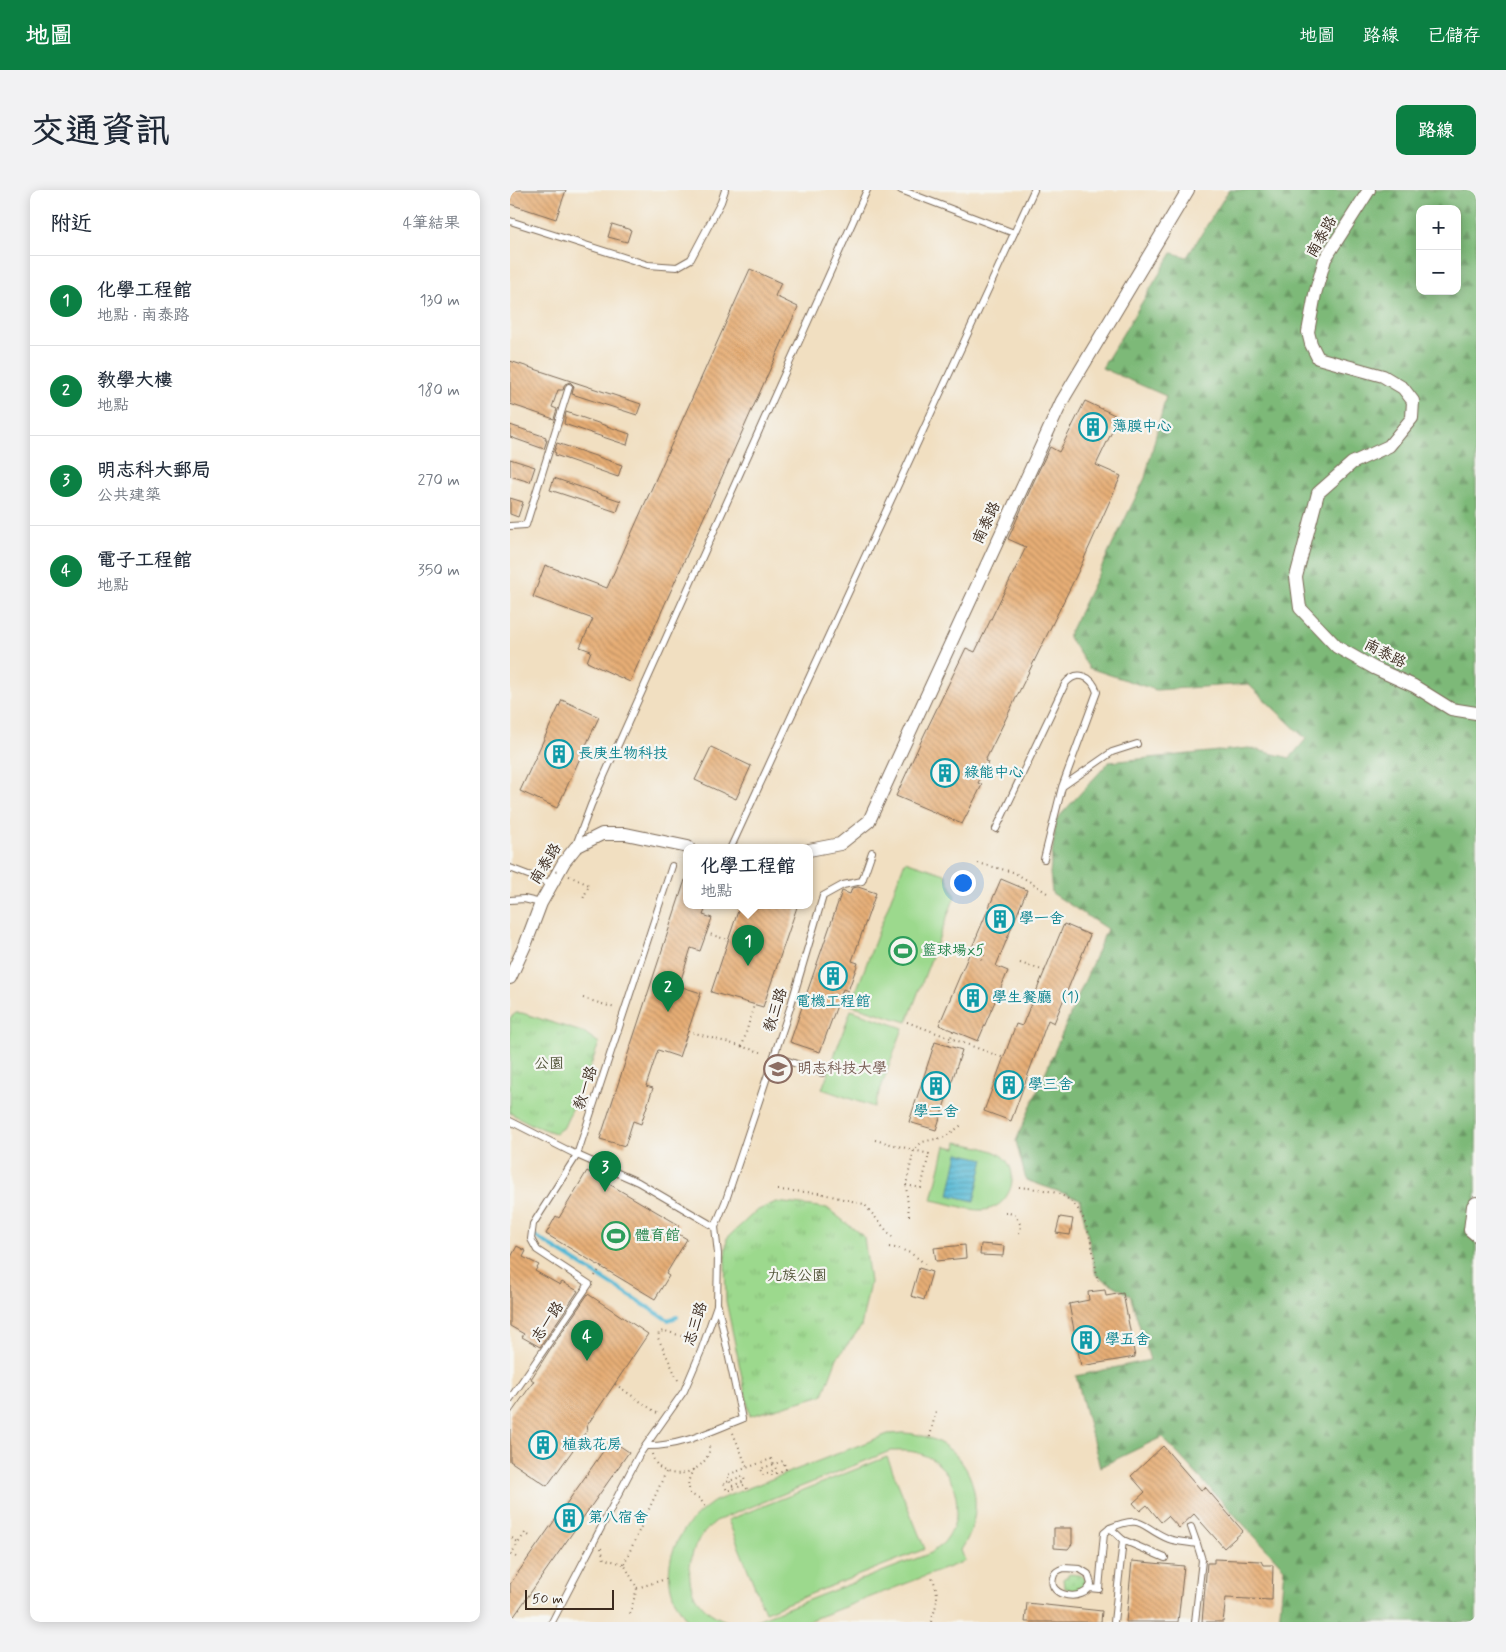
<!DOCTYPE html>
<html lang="zh-TW">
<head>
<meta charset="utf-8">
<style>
	body { margin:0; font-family:Mynerve,"LXGW WenKai TC",sans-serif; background:#f2f2f3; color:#1f2937 }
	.controls { position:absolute; right:15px; top:15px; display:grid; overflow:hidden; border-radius:10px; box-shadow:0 2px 12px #0003 }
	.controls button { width:45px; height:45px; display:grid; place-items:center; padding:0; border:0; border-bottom:1px solid #e0e1e3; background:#fff; color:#1f2937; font:25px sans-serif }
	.scale { position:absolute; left:15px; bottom:12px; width:89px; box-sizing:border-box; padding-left:5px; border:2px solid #3b2a1e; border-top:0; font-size:14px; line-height:18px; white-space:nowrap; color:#3b2a1e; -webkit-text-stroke:4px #f6f6f2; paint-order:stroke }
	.you { position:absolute; left:452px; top:692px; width:18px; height:18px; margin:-12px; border:4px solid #fff; border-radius:50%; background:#1a73e8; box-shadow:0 0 0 8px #1a73e833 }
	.badge { display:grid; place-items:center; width:32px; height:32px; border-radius:50%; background:#0b8043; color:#fff; font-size:16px; font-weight:700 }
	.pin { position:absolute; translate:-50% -41px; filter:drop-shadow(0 1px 2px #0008) }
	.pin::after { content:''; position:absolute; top:26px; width:18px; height:15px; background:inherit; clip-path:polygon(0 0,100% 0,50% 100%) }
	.popup { position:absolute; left:173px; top:654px; width:130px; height:65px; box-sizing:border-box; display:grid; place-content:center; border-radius:10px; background:#fff; filter:drop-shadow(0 1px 4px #0005); font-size:16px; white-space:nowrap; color:#747a83 }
	.popup b { font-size:19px; color:#1f2937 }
	.popup::after { content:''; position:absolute; left:50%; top:100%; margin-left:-10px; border:10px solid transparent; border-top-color:#fff }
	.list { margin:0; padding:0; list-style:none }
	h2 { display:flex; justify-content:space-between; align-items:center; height:65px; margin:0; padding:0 20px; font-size:21px }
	h2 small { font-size:16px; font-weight:400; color:#747a83 }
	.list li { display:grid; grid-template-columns:32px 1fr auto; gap:15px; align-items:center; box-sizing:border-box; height:90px; padding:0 20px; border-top:1px solid #e0e1e3 }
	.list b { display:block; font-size:19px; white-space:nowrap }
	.list p { margin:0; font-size:16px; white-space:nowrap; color:#747a83 }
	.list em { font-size:16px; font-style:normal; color:#747a83 }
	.map { position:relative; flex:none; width:966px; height:1432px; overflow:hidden; border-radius:10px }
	header { display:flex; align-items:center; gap:30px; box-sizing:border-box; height:70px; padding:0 25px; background:#0b8043; color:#fff }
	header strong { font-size:24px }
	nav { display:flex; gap:28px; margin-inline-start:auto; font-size:18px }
	.intro { display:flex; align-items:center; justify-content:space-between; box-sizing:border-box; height:120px; padding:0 30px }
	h1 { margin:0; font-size:35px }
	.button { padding:12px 22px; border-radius:10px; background:#0b8043; color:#fff; font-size:18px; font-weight:700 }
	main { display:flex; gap:30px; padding:0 30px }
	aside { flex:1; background:#fff; border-radius:10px; box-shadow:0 2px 12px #0003 }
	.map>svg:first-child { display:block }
</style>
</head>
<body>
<header>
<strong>地圖</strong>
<nav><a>地圖</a><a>路線</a><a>已儲存</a></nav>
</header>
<div class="intro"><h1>交通資訊</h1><a class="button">路線</a></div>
<main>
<aside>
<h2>附近<small>4筆結果</small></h2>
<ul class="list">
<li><span class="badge">1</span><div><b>化學工程館</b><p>地點 · 南泰路</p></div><em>130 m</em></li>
<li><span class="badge">2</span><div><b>教學大樓</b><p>地點</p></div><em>180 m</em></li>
<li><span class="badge">3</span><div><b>明志科大郵局</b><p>公共建築</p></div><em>270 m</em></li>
<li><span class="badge">4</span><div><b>電子工程館</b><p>地點</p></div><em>350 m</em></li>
</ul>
</aside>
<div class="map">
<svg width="966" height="1432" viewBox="0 0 966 1432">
	<defs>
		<pattern id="grass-dots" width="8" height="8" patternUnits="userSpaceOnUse" patternTransform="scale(1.25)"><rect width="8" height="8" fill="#9cd98d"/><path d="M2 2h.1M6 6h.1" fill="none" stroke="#87ba79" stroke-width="1.8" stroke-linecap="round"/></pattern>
		<pattern id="forest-firs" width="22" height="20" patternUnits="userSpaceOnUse" patternTransform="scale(1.25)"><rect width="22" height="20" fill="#7db978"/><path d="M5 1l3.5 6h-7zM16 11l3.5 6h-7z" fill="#689762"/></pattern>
		<pattern id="park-tufts" width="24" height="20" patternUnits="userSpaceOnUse" patternTransform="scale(1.25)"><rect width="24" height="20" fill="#9cd98d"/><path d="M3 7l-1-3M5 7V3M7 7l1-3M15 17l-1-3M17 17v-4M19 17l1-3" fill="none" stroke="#87ba79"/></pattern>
		<pattern id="water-rules" width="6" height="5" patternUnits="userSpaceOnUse" patternTransform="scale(1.25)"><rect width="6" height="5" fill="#56b9d5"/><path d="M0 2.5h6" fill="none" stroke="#4897ac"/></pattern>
		<pattern id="building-back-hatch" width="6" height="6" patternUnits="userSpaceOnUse" patternTransform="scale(1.25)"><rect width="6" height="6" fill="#e7ae76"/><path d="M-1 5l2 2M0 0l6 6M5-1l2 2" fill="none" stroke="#bc8e60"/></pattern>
	</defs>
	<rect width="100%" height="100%" fill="#f6f6f2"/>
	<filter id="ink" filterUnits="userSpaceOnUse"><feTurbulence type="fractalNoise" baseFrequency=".02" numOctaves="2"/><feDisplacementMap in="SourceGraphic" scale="10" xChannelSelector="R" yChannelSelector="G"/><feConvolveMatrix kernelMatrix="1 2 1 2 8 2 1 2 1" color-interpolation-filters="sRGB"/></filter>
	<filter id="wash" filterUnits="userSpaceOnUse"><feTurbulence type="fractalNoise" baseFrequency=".0096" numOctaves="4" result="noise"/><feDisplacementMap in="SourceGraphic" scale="20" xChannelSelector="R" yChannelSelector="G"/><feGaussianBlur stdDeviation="1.12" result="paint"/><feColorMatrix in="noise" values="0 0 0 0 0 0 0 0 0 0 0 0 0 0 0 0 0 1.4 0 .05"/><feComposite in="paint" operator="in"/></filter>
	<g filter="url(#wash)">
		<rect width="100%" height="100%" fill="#f1dfc1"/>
		<path fill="url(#grass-dots)" stroke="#6c8256" d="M560 1384C567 1385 574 1384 576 1392L573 1399C567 1402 558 1401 554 1397L553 1389Z"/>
		<path fill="url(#forest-firs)" stroke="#5c724b" fill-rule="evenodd" d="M719 0H966V1432H769L774 1378 652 1247 590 1277 566 1186 640 1170 620 1105 586 1085 570 1009 516 990 506 951 597 739 542 703 540 683 546 630 599 572 739 558 780 568 796 549 738 494 646 500 579 478 558 446 635 288 656 206 592 178 662 63 677 67ZM910 19H947V101H910Z"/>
		<g fill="url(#park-tufts)" stroke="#6c8256">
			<polygon points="6,823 12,823 75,843 89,853 77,886 54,937 45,943 25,936 0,923 0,828"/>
			<polygon points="266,1012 317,1018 354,1047 360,1092 351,1137 327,1168 313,1205 240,1226 216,1111 215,1068 217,1048 246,1021"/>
		</g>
		<g fill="#9cd98d" stroke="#6c8256">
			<polygon points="395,671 435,684 445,706 397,832 341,815"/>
			<polygon points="341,820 393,838 364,917 312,899"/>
			<path d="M447 952C461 956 480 957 492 966 513 983 499 1020 472 1020 461 1021 435 1012 422 1010L435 956 446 958Z"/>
			<path d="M393 1243C455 1245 485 1308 451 1360L455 1371 295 1432H241L421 1363C425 1359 432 1355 435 1351 458 1322 446 1276 411 1264 401 1260 391 1261 380 1261L206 1331C201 1335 196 1340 192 1345 178 1362 174 1396 190 1413 198 1423 208 1428 219 1432H179C142 1389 161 1340 205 1311L378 1244Z"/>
			<polygon points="377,1267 415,1359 255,1422 218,1330"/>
		</g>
		<polygon fill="url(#water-rules)" stroke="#48727a" points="448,963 474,969 464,1011 439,1005"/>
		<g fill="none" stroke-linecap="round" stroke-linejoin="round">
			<polyline stroke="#56b9d5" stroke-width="4" points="22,1044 158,1130 167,1127"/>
		</g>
		<g id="blocks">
			<g fill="url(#building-back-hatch)">
				<polygon points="0,0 56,0 46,29 0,14"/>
				<polygon points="102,34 121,40 117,52 98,47"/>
				<polygon points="240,79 271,93 265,106 288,117 120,492 77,472 81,461 70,457 83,429 23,407 35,375 97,398"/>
				<polygon points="0,171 131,214 127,225 62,204 64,196 60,192 55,194 53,200 48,200 42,217 47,219 44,229 0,214"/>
				<polygon points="575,211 609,227 586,275 611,286 568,382 475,571 478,572 468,593 472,595 452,634 386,606 414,545 456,458 465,462 516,357 498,349 528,282 540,257 549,262"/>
				<polygon points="56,222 120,244 117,255 54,234"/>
				<polygon points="0,235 36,247 35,250 37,250 34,259 0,247"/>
				<polygon points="47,253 112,275 108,287 45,265 46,263 44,262"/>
				<polygon points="0,269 25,277 20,292 0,286"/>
				<polygon points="44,288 111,311 107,322 40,300"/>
				<polygon points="0,308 13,312 8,327 0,324"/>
				<polygon points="52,510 89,527 47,618 10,601"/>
				<polygon points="201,557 241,576 226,609 185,590"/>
				<polygon points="491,689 517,700 486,776 498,781 468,851 429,835"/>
				<polygon points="175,690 177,690 177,715 197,715 193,725 202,728 190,761 181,758 169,796 191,803 169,867 148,860 136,896 143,898 131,934 123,931 115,956 90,949"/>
				<polygon points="348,697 366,703 342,771 348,773 338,801 333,799 310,862 280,852 332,701 340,704 342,698"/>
				<polygon points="230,715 279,715 287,717 253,817 201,802"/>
				<polygon points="554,734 580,745 544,833 538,830 501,931 474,921 506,834 512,836"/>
				<polygon points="425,852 452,860 426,940 399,932"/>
				<polygon points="77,981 169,1035 165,1042 177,1049 156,1084 159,1086 145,1109 36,1044 46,1026 49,1028"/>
				<polygon points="550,1027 563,1029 560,1045 546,1043"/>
				<polygon points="471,1054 494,1056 493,1066 470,1065"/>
				<polygon points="455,1055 456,1068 426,1071 424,1058"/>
				<polygon points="7,1056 16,1061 13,1067 29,1075 25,1081 50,1095 52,1092 68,1101 30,1157 12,1147 14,1144 0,1136 0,1069"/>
				<polygon points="409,1078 422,1082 414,1110 401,1106"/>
				<polygon points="595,1100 596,1106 613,1103 625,1167 571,1176 559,1114 579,1110 578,1102"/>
				<polygon points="78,1104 138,1144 76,1237 78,1239 37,1296 0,1271 0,1225 24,1191 21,1189 39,1161"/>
				<polygon points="101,1250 119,1262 0,1432 0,1394"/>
				<polygon points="653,1256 691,1300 695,1297 733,1341 714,1358 684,1324 669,1338 658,1326 651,1332 637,1315 630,1321 623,1313 635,1302 621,1286"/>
				<polygon points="544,1338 562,1338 562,1354 558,1359 544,1358"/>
				<polygon points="704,1369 751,1371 753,1375 763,1375 762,1410 716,1408 713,1432 692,1432 697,1373 704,1373"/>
				<polygon points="622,1371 674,1376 668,1432 616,1432"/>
				<polygon points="517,1413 592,1421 591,1432 515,1432"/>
			</g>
		</g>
	</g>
	<g filter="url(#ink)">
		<use href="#blocks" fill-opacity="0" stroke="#7b6957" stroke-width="1"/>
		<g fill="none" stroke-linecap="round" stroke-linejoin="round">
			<defs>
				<g id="service">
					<polyline points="391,0 504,43"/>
					<polyline points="0,31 138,75 167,77 181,69 211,12 215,0"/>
					<polyline points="0,336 16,335 59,197"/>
					<polyline points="553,596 602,562 627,554"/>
					<path d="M486 639 555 494C567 479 582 486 587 502L552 597 534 669"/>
					<polyline points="66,655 81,615 357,0"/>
					<polyline points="221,657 524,0"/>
					<polyline points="0,678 42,694"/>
					<polyline points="0,710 14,709 31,713"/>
					<polyline points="264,866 312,883"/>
					<polyline points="0,931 67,965 128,992 205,1037 208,1064 207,1115 191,1161 174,1201 129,1265 42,1432"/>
					<polyline points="205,1037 216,1010 280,818 313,706 333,695 352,691 362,662"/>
					<polyline points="0,1209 79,1094 27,1060 21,1049 23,1034 67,965 162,676"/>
					<path d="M136 1256C170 1257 201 1241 232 1229L208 1116"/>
					<polyline points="681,1337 687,1354"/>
					<path d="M600 1338C634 1323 631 1338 659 1349 667 1352 678 1352 687 1354L692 1370 685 1432"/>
					<polyline points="613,1350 655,1368"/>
					<path d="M554 1378 570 1379 578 1384 581 1394C575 1413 537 1407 543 1388 544 1382 548 1380 554 1378Z"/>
					<polyline points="579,1398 589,1399 594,1343 600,1338 613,1350 604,1432"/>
				</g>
				<g id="minor">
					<polyline points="859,0 815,69 805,104 798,142 801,154 808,168 873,186 893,198 903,211 902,228 879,256 842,273 808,303 786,387 790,418 827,457 864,478 904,496 941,519 966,523"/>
					<polyline points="299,660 330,654 359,631 552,211 678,0"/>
					<polyline points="0,788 16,753 31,713 54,672 66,657 92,644 116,644 178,657"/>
					<polyline points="966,1013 963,1016 960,1040 966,1045"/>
				</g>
			</defs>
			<use href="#service" stroke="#7b6957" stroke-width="8"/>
			<use href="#minor" stroke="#7b6957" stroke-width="14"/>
			<g stroke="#7b6957" stroke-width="2" stroke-dasharray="1 4" stroke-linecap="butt">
				<polyline points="468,673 503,682 522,693 537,703"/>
				<polyline points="59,686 79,695 73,709"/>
				<polyline points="196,743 218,750"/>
				<polyline points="471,770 475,763"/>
				<polyline points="510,773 535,781"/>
				<polyline points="73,808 105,818"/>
				<polyline points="397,832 494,868"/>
				<polyline points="178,841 254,863"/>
				<polyline points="232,857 244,815"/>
				<polyline points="365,950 419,964 411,998 396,995"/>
				<path d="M509 997C524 999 541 999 555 1007 580 1021 583 1065 588 1091"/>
				<polyline points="268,1000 309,1003 354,1014 382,1047"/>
				<polyline points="495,1022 506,1025 511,1036 508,1047"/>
				<polyline points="399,1026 396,995 404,960 412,952 435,947 453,934"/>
				<path d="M379 1057C395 1059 404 1064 416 1075"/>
				<polyline points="85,1086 91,1077"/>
				<polyline points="168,1190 148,1148 149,1142 155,1141 185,1150"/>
				<polyline points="105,1194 147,1223"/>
				<polyline points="223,1243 237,1277"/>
				<polyline points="420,1247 426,1220"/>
				<path d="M142 1264C149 1293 188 1287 198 1265 200 1261 199 1257 199 1253"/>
				<polyline points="183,1279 178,1292 180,1304 189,1308 196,1317"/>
				<polyline points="237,1299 234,1295 217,1301 214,1293 233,1286 235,1291 222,1296 217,1285 261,1269 266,1279 253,1285 250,1279 273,1271 276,1279 262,1285 264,1289"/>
				<polyline points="2,1348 8,1352"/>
				<polyline points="91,1358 94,1369 114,1374 127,1398 120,1424"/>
				<polyline points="6,1367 1,1364 15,1343 21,1347"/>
				<polyline points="114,1374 156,1282"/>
				<polyline points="127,1398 159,1388"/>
				<path d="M421 1432C428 1410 430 1406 421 1384"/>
			</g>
			<use href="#service" stroke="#fff" stroke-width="6"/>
			<use href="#minor" stroke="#fff" stroke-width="12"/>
			<g stroke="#7b6957" stroke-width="2" stroke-dasharray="1 4" stroke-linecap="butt">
				<polyline points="36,678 50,683"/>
				<polyline points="438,856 443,841"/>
				<polyline points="37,1149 46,1153"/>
			</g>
		</g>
	</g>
	<defs>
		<symbol id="building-ring" viewBox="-11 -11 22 22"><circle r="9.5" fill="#f6f6f2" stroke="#0f9aa8" stroke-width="1.5"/><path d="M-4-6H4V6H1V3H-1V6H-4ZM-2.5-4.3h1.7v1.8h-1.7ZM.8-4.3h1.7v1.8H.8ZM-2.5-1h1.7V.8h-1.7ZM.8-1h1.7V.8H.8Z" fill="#0f9aa8"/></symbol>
		<symbol id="stadium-ring" viewBox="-11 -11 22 22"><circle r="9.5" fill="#f6f6f2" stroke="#2e9e5b" stroke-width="1.5"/><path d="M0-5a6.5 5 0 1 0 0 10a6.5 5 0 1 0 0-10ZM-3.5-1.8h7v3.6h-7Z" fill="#2e9e5b"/></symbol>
		<symbol id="university-ring" viewBox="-11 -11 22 22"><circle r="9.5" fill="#f6f6f2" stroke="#8d6e63" stroke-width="1.5"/><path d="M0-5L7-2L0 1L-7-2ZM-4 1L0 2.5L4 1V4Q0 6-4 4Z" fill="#8d6e63"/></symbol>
	</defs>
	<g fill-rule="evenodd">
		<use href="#building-ring" x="567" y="221" width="32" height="32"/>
		<use href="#building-ring" x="33" y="548" width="32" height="32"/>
		<use href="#building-ring" x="419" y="567" width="32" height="32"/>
		<use href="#building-ring" x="474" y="713" width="32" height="32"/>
		<use href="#stadium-ring" x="377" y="745" width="32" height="32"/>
		<use href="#building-ring" x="307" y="770" width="32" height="32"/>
		<use href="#building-ring" x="447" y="792" width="32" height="32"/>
		<use href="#university-ring" x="252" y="863" width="32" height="32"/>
		<use href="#building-ring" x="483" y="879" width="32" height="32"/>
		<use href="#building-ring" x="410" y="880" width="32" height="32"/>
		<use href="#stadium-ring" x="90" y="1030" width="32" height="32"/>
		<use href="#building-ring" x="560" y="1134" width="32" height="32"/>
		<use href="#building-ring" x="17" y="1239" width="32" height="32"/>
		<use href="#building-ring" x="43" y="1312" width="32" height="32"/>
	</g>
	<g text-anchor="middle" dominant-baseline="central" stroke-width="4.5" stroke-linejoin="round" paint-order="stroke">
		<g font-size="15" fill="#3b2a1e" stroke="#f6f6f2">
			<text transform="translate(812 47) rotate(-61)">南泰路</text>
			<text transform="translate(477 333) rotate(-65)">南泰路</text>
			<text transform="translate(875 464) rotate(27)">南泰路</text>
			<text transform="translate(36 674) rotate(-58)">南泰路</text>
			<text transform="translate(266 820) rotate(-72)">教三路</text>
			<text transform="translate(76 898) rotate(-72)">教一路</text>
			<text transform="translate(38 1132) rotate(-56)">志一路</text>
			<text transform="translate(186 1134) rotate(-72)">志三路</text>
		</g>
		<g font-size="15" fill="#0d838f" stroke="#f6f6f2" text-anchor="start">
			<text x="602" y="237">薄膜中心</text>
			<text x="68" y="564">長庚生物科技</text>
			<text x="454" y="583">綠能中心</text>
			<text x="509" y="729">學一舍</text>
			<text x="482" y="808">學生餐廳（1）</text>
			<text x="323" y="812" text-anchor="middle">電機工程館</text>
			<text x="518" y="895">學三舍</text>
			<text x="426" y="922" text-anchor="middle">學二舍</text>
			<text x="595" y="1150">學五舍</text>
			<text x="52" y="1255">植裁花房</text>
			<text x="78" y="1328">第八宿舍</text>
		</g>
		<g font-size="15" fill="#27864d" stroke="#f6f6f2" text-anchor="start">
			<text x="412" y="761">籃球場x5</text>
			<text x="125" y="1046">體育館</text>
		</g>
		<g font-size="15" fill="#53563a" stroke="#f6f6f2">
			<text x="39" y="874">公園</text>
			<text x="287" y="1086">九族公園</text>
		</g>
		<g font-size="15" fill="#785e54" stroke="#f6f6f2" text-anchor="start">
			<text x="287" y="879">明志科技大學</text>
		</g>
	</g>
</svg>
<div class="controls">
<button>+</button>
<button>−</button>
</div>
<div class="scale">50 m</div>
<div class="you"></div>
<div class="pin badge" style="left:238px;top:776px">1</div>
<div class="popup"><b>化學工程館</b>地點</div>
<div class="pin badge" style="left:158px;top:822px">2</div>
<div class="pin badge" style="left:95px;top:1002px">3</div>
<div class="pin badge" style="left:77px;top:1171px">4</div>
</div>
</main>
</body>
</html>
